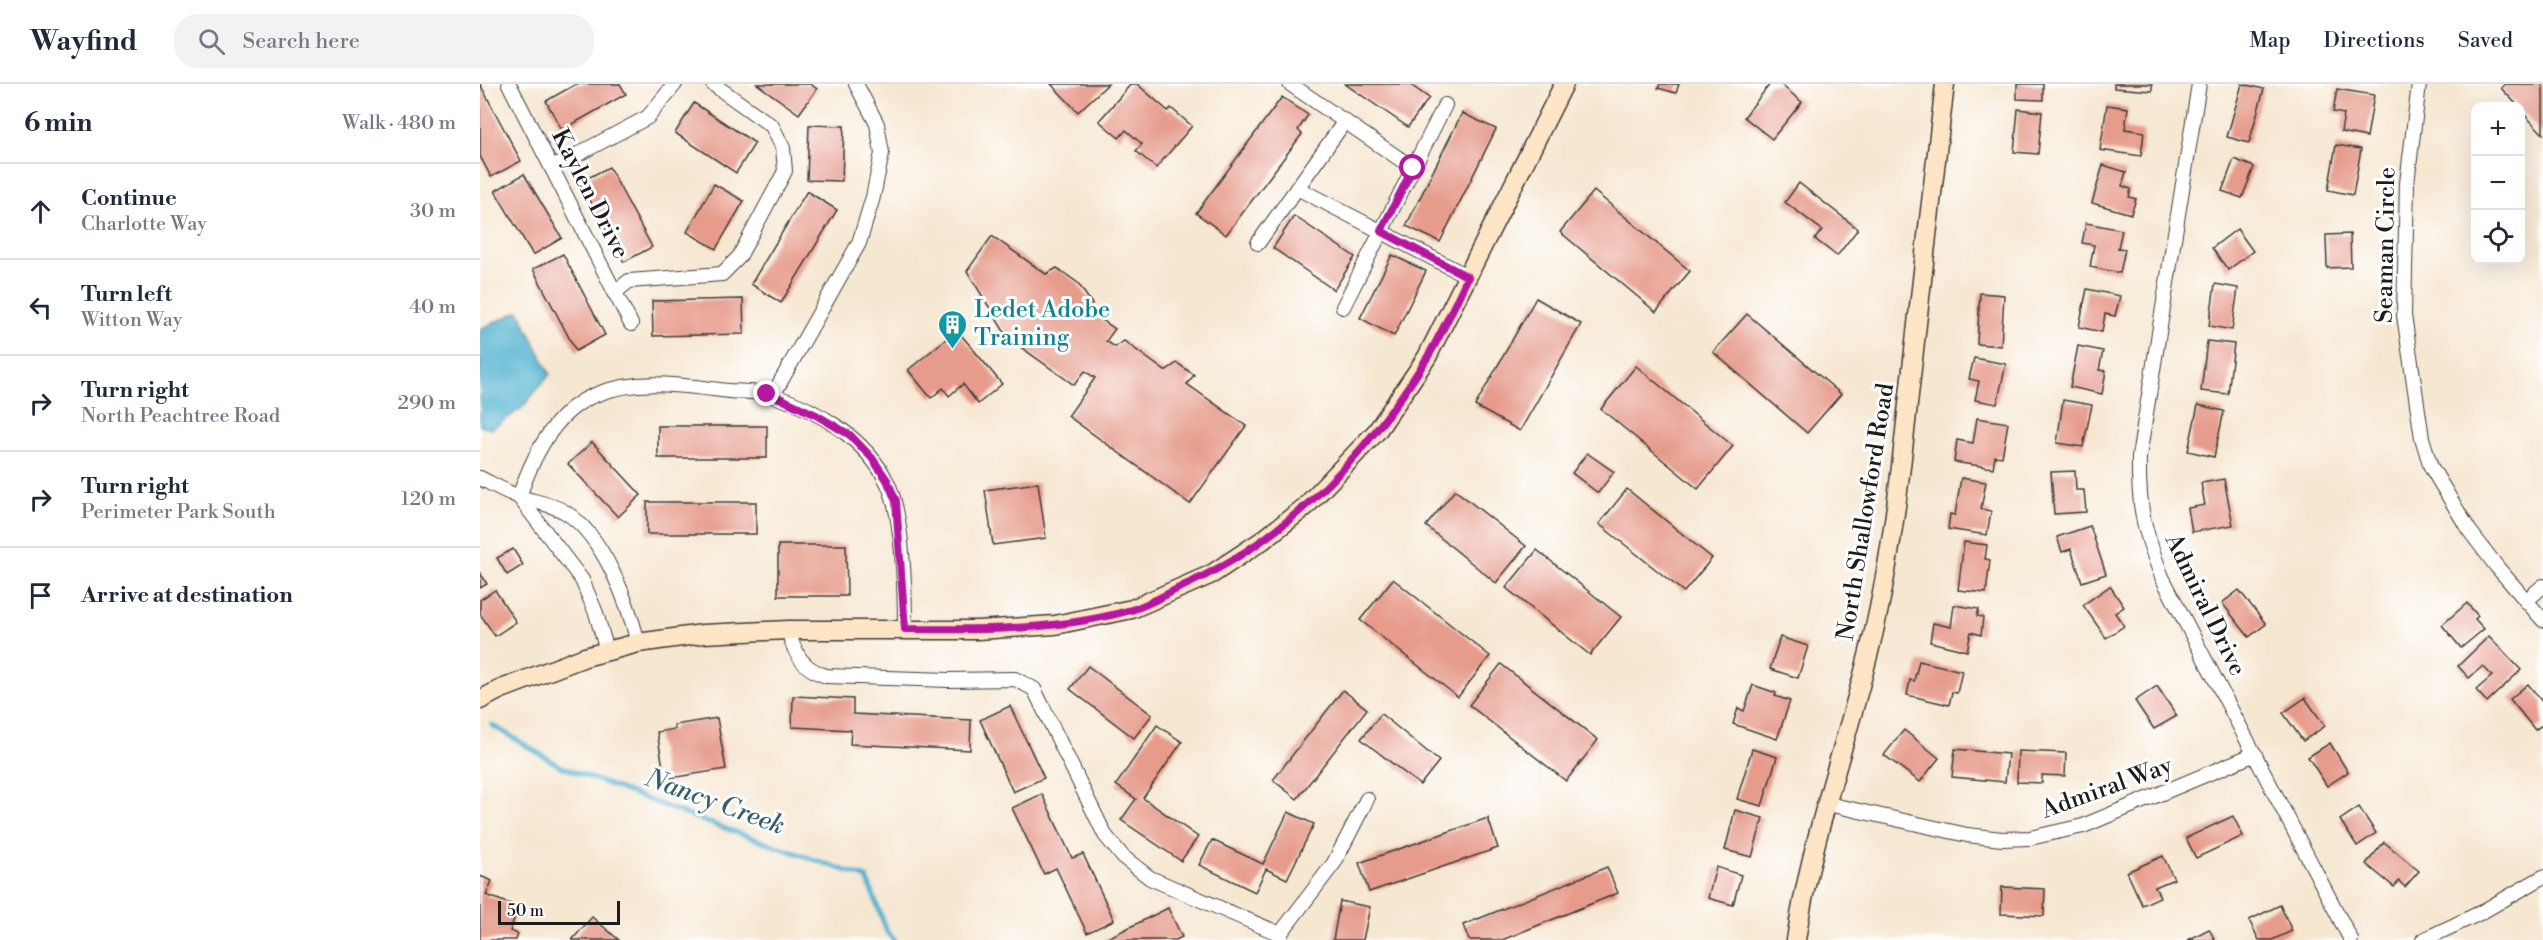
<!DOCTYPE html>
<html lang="en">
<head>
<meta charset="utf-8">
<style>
	body { margin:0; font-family:"Libre Bodoni",serif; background:#f2f2f3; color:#1f2937 }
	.controls { position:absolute; right:18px; top:18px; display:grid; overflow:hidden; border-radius:12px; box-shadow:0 6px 24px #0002 }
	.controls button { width:54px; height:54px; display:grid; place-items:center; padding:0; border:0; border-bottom:2px solid #e0e1e3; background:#fff; color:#1f2937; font:30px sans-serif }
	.scale { position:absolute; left:18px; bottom:15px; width:122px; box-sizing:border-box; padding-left:6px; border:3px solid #1c1c1c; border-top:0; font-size:16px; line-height:21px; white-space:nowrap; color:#1c1c1c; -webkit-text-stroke:4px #fff; paint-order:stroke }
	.stop { position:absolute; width:18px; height:18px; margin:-14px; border:4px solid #b5179e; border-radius:50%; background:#fff }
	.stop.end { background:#b5179e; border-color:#fff; box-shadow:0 2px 6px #0008 }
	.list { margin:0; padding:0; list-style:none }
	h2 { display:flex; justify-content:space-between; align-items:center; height:78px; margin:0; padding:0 24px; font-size:26px }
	h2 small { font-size:20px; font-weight:400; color:#747a83 }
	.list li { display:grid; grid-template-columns:39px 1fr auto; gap:18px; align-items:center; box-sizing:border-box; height:96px; padding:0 24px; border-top:2px solid #e0e1e3 }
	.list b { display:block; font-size:22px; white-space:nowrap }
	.list p { margin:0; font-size:20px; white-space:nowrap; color:#747a83 }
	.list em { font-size:20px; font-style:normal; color:#747a83 }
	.icon { flex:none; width:33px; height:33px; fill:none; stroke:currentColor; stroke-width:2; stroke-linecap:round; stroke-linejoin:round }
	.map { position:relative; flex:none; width:2063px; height:856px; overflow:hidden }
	header { display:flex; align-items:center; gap:36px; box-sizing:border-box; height:84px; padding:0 30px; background:#fff; border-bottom:2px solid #e0e1e3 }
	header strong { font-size:28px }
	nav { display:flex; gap:33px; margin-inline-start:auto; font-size:21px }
	.search { width:420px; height:54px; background:#f2f2f3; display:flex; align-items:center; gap:15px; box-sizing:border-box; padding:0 21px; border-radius:24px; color:#747a83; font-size:22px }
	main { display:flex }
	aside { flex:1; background:#fff }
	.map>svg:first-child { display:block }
</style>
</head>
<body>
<header>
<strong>Wayfind</strong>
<div class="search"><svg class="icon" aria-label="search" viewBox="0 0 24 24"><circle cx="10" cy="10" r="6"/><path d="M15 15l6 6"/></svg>Search here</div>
<nav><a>Map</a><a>Directions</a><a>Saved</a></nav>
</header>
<main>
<aside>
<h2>6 min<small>Walk · 480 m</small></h2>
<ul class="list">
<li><svg class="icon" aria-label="ahead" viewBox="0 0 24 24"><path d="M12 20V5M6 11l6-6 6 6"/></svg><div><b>Continue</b><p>Charlotte Way</p></div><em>30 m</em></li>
<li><svg class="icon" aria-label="left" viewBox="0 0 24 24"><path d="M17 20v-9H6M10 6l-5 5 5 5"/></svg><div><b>Turn left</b><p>Witton Way</p></div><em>40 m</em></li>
<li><svg class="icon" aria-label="right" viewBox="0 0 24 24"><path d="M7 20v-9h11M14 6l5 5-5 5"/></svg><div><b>Turn right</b><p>North Peachtree Road</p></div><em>290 m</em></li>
<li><svg class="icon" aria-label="right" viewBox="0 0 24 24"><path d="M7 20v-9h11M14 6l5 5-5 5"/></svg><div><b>Turn right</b><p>Perimeter Park South</p></div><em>120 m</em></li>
<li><svg class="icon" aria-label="arrive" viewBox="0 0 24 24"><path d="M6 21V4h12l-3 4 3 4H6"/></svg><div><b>Arrive at destination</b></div></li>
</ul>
</aside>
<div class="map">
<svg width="2063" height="856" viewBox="0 0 2063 856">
	<rect width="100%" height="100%" fill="#fff"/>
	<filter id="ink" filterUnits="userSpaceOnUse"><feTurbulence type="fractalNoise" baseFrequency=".0167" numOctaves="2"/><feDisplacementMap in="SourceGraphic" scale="12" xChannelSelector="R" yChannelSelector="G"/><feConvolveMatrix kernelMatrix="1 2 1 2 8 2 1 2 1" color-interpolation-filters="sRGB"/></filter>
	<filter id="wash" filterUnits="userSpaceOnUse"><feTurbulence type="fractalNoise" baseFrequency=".008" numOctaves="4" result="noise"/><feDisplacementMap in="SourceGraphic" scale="24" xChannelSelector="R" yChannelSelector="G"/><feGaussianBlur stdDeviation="1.35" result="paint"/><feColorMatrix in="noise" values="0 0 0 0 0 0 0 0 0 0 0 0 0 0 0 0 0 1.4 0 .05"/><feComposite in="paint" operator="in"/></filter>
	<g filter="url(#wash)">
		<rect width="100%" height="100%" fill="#f6e7d1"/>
		<polygon fill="#50b1cf" stroke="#366676" stroke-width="1.5" points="39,227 70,290 41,325 11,345 0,342 0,245"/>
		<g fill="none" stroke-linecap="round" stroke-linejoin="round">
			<polyline stroke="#50b1cf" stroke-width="5" points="12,641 80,682 221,736 387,794 407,848 414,856"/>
		</g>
		<g id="blocks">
			<g fill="#e69b8b">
				<polygon points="0,0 41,77 11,93 0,72"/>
				<polygon points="96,0 140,0 146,10 82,46 66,17"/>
				<polygon points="277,0 330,0 337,5 319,30"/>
				<polygon points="571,0 628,0 598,28"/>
				<polygon points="651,0 657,0 688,27 691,24 712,42 676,84 656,67 662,60 646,46 639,54 619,37"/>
				<polygon points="865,0 929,0 949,14 928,43"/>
				<polygon points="1180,0 1199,0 1196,9 1178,4"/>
				<polygon points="1290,0 1300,0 1322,18 1292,55 1264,33"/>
				<polygon points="1537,0 1563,0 1563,16 1537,15"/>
				<polygon points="1634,0 1672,0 1672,7 1634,4"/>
				<polygon points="1762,0 1784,5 1769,59 1747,53"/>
				<polygon points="2025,0 2063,0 2063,50 2040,26 2040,22 2038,22 2021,4"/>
				<polygon points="1857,5 1894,11 1887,53 1861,48 1864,30 1853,28"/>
				<polygon points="802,13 828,31 818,46 822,50 746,151 716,129"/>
				<polygon points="214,19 275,59 256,89 195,49"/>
				<polygon points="1627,21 1648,24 1645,45 1664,48 1661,72 1620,66"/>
				<polygon points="1538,25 1562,28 1558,70 1534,68"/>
				<polygon points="982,29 1016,45 960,158 926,142"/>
				<polygon points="329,41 364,42 362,97 327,96"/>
				<polygon points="1856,61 1881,65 1873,111 1848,106"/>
				<polygon points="1754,75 1774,83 1762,114 1742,107"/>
				<polygon points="1623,81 1646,88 1642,102 1651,105 1649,113 1656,115 1651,130 1612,119"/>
				<polygon points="129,83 172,163 144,178 100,98"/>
				<polygon points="44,90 82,154 53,171 15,107"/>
				<polygon points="1319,99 1378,145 1357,172 1335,155 1342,146 1305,118"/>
				<polygon points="234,100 264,117 236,165 207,148"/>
				<polygon points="327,107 357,126 301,219 271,200"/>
				<polygon points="1114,107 1210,187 1176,228 1080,148"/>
				<polygon points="814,132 875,173 854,206 793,164"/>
				<polygon points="1606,139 1642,146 1638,164 1645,165 1640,189 1610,183 1614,161 1602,159"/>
				<polygon points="1757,145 1773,167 1748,186 1732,164"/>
				<polygon points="1870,150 1871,183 1847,184 1846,151"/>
				<polygon points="512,152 566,190 577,184 598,199 612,220 608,226 635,245 626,257 635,263 644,257 685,287 697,279 714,291 707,300 766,342 710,420 588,332 615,294 605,287 594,301 528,254 487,187"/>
				<polygon points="83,170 125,251 96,267 53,185"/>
				<polygon points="912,171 946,187 914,252 880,234"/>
				<polygon points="1735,200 1758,204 1752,246 1729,242"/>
				<polygon points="1607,205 1640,212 1635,232 1625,230 1622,248 1599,243"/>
				<polygon points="1500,209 1524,211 1521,262 1497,260"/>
				<polygon points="1056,214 1101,240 1040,347 995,322"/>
				<polygon points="263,215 264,250 173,252 172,217"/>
				<polygon points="1267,230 1361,310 1327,349 1233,268"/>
				<polygon points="477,246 522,300 498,320 483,300 469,312 463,304 451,314 428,286"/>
				<polygon points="1727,257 1754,260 1748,310 1721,307"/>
				<polygon points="1598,262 1623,267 1619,286 1626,287 1622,310 1590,303"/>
				<polygon points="1494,274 1526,280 1517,320 1495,316 1499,297 1489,295"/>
				<polygon points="1156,282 1253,362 1218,405 1121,325"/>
				<polygon points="1583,316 1612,321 1603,363 1577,359"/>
				<polygon points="1718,321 1744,327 1734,373 1708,367"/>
				<polygon points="1497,334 1528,339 1522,373 1515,372 1513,384 1474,378 1477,356 1493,359"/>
				<rect x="178" y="342" width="109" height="32"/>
				<polygon points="112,358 161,411 138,433 88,380"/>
				<polygon points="1107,369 1134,388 1118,409 1092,389"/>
				<polygon points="1595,387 1596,406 1604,406 1606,428 1574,430 1571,388"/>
				<polygon points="1481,394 1506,398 1501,425 1511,427 1507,451 1468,445 1470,430 1475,431"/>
				<polygon points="1744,395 1753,441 1712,448 1708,424 1725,421 1721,399"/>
				<polygon points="558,399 566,454 513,461 505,406"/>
				<polygon points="1147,405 1232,474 1204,508 1119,440"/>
				<polygon points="975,406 1046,462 1016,499 946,442"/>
				<rect x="167" y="418" width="109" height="32"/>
				<polygon points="1610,442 1626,490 1602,498 1591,465 1582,468 1577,453"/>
				<polygon points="1484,458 1507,461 1505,475 1510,476 1506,509 1478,506"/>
				<polygon points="298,461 366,461 367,512 298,512"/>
				<polygon points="33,465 43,481 27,491 17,474"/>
				<polygon points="1057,466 1141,533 1110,571 1026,504"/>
				<polygon points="0,489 7,500 0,504"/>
				<polygon points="913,495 1010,572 978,613 880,536"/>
				<polygon points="1630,502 1644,523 1635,529 1644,542 1626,554 1603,521"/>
				<polygon points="15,506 36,538 15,552 0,530 0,516"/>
				<polygon points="1759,506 1786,540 1769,553 1742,519"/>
				<polygon points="1987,519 1998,532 1995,535 2004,545 1981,564 1962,541"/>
				<polygon points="1474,521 1499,525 1497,532 1503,533 1501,551 1491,548 1487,567 1450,558 1453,539 1471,543"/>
				<polygon points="2009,552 2041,586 2007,618 1996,606 2012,592 2003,582 1989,594 1978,582"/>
				<polygon points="1300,553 1328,562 1318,594 1290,585"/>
				<polygon points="1439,577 1482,587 1477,609 1472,608 1469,621 1427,611 1430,596 1434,597"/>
				<polygon points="1021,580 1118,656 1086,697 989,621"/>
				<polygon points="608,582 672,631 654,654 590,605"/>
				<polygon points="2048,600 2063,619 2063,640 2055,646 2030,615"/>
				<polygon points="1273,601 1296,609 1295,612 1310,617 1297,655 1253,640 1258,624 1264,627"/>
				<polygon points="1677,602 1697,632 1674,645 1655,617"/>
				<polygon points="863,606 887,625 817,715 793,696"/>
				<polygon points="313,612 373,615 373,630 491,636 490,666 370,660 371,646 312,643"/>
				<polygon points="1825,614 1845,642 1823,657 1803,629"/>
				<polygon points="530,622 564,694 533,708 500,636"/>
				<polygon points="901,630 959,677 940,701 881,655"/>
				<polygon points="237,634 246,685 185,695 177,648 195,645 194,641"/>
				<polygon points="677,641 702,658 663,714 718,753 701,777 641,736 656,715 636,701"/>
				<polygon points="1424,646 1459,674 1440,698 1404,671"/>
				<polygon points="1850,659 1868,688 1847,702 1828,673"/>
				<polygon points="1272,665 1297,673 1282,722 1257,715"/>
				<polygon points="1475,665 1528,670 1525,698 1472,693"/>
				<polygon points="1538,667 1586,669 1585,692 1562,691 1562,699 1537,698"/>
				<polygon points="562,710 592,774 603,770 634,836 607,849 576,784 564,790 532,724"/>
				<polygon points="1879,723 1896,749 1877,762 1860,736"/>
				<polygon points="1255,726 1283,734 1272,773 1245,766"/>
				<polygon points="808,728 834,740 807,795 786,785 775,808 719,781 732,756 783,780"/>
				<polygon points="1753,732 1763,752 1716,774 1706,754"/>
				<polygon points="1008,734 1018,764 889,808 879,779"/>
				<polygon points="1904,758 1939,787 1925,803 1919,797 1914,803 1886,780"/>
				<polygon points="1683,772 1694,795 1675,803 1680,813 1662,821 1647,788"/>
				<polygon points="1127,783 1138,809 1022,856 989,856 983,841"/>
				<polygon points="1236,783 1261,791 1253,821 1228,814"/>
				<polygon points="0,792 12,797 6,811 38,823 30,847 38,850 36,856 0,856"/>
				<polygon points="1522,803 1565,805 1564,832 1521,830"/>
				<polygon points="860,817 890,823 883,856 853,856"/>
				<polygon points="1800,821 1812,847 1792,856 1779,856 1769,836"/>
				<polygon points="688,824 702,853 696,856 624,856"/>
				<polygon points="112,833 139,856 92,856"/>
				<polygon points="1729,845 1735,856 1708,856"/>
			</g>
		</g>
	</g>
	<g filter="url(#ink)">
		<use href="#blocks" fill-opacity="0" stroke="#3d3a37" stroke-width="1.5"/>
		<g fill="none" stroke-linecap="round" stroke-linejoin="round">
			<defs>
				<g id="street">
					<polyline points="29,0 151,240"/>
					<polyline points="810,0 933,84"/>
					<path d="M1719 0 1659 373C1658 424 1664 446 1682 493L1871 856"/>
					<polyline points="1939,0 1927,99 1924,231 1942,354 1951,383 1989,446 2017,483 2063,536"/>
					<polyline points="72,84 168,33 195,0"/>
					<polyline points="817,104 989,193"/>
					<polyline points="778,159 865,37"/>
					<polyline points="134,209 149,197 242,190 259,173 305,87 303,64 292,42 233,0"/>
					<polyline points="863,223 965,21"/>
					<polyline points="293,311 379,159 393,113 402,69 397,40 376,0"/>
					<path d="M0 394C12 400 24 407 37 412 53 418 70 419 85 428 123 451 148 518 158 559"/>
					<path d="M39 413C52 374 74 327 115 311 158 293 205 302 249 307 264 308 281 307 294 312 338 326 386 355 407 398 423 428 425 509 425 545"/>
					<polyline points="39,413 102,496 116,529 127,567"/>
					<polyline points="2046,517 2063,502"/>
					<path d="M309 546C313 569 323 585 346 592L469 596 535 595 554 605 625 751 643 773 670 794 800 850 801 856"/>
					<polyline points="1348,720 1487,751 1522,755 1550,754 1603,742 1775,670"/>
					<polyline points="800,850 854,779 887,715"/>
					<polyline points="1943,856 2000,829 2063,793"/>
				</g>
				<g id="secondary">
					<polyline points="0,616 19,606 105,573 158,559 223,550 309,546 497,546 575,541 652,525 732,490 783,456 825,423 897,347 947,273 1084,0"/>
					<path d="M1316 856C1333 738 1380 626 1402 509 1416 437 1423 365 1431 293 1442 195 1453 98 1465 0"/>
				</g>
			</defs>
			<use href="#street" stroke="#3d3a37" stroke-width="16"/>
			<use href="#secondary" stroke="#3d3a37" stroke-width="21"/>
			<use href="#street" stroke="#fff" stroke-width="14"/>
			<use href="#secondary" stroke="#fde5c5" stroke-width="18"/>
		</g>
	</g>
	<g fill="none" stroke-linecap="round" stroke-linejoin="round" filter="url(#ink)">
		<path stroke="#b5179e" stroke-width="8" d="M287 310 293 311 336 331 370 351 392 374 407 396 416 417 425 545C500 546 578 547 651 526 668 521 685 511 701 503 806 456 887 371 947 274 963 248 975 219 988 193L901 147 933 84"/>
	</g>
	<defs>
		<symbol id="building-pin" viewBox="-11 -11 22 30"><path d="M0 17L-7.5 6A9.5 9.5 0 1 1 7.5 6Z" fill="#0f9aa8" stroke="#fff"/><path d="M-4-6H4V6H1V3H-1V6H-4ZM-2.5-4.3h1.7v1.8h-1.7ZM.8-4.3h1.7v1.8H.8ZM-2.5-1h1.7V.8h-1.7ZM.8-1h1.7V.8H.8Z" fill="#fff"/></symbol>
	</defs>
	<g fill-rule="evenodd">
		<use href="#building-pin" x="456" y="224" width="33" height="45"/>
	</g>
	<g text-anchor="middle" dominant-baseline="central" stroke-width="6" stroke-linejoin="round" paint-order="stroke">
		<g font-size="24" fill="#1c1c1c" stroke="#fff">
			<text transform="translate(110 110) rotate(63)">Kaylen Drive</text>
			<text transform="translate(1906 161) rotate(-89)">Seaman Circle</text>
			<text transform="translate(1386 428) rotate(-81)">North Shallowford Road</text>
			<text transform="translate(1725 521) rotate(64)">Admiral Drive</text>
			<text transform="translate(1627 704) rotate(-20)">Admiral Way</text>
		</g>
		<g font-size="24" fill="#0d838f" stroke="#fff" text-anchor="start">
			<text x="494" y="226">Ledet Adobe<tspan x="494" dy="28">Training</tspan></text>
		</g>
		<g font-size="26" font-style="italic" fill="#335f6d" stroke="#fff">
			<text transform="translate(235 718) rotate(20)">Nancy Creek</text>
		</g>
	</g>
</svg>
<div class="controls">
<button>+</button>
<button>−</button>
<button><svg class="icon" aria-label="locate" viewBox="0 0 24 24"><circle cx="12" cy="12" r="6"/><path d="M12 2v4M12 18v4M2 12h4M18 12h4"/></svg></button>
</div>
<div class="scale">50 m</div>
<div class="stop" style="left:933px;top:84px"></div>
<div class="stop end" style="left:287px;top:310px"></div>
</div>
</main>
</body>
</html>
